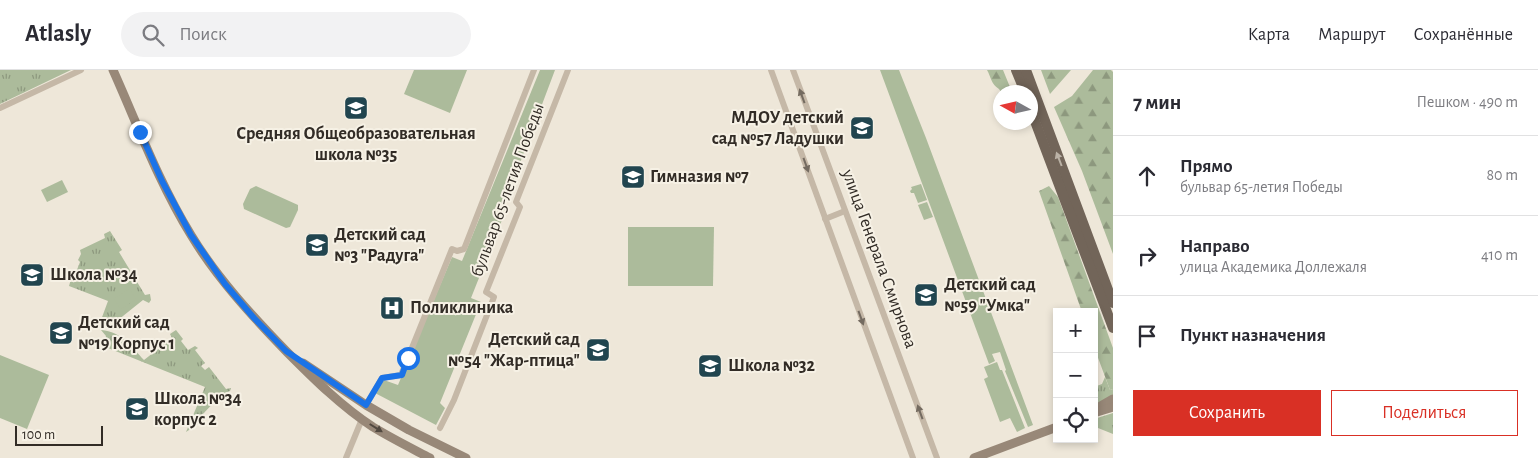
<!DOCTYPE html>
<html lang="ru">
<head>
<meta charset="utf-8">
<style>
	body { margin:0; font-family:"Alegreya Sans",sans-serif; background:#f2f2f3; color:#2b2b33 }
	.controls { position:absolute; right:15px; bottom:15px; display:grid; overflow:hidden; border-radius:0px; box-shadow:0 2px 8px #0003 }
	.controls button { width:45px; height:45px; display:grid; place-items:center; padding:0; border:0; border-bottom:1px solid #e1e1e2; background:#fff; color:#2b2b33; font:25px sans-serif }
	.compass { position:absolute; left:993px; top:15px; width:45px; height:45px; border-radius:50%; background:#fff; box-shadow:0 2px 8px #0003; rotate:278deg }
	.scale { position:absolute; left:15px; bottom:12px; width:88px; box-sizing:border-box; padding-left:5px; border:2px solid #322c26; border-top:0; font-size:14px; line-height:18px; white-space:nowrap; color:#322c26; -webkit-text-stroke:4px #f6f1e5; paint-order:stroke }
	.stop { position:absolute; width:15px; height:15px; margin:-11px; border:4px solid #1a73e8; border-radius:50%; background:#fff }
	.stop.end { background:#1a73e8; border-color:#fff; box-shadow:0 1px 5px #0008 }
	.list { margin:0; padding:0; list-style:none }
	h2 { display:flex; justify-content:space-between; align-items:center; height:65px; margin:0; padding:0 20px; font-size:21px }
	h2 small { font-size:16px; font-weight:400; color:#7c7c81 }
	.list li { display:grid; grid-template-columns:32px 1fr auto; gap:15px; align-items:center; box-sizing:border-box; height:80px; padding:0 20px; border-top:1px solid #e1e1e2 }
	.list b { display:block; font-size:19px; white-space:nowrap }
	.list p { margin:0; font-size:16px; white-space:nowrap; color:#7c7c81 }
	.list em { font-size:16px; font-style:normal; color:#7c7c81 }
	.actions { display:flex; gap:10px; padding:15px 20px }
	.actions a { flex:1; padding:11px 0; border:1px solid #d93025; border-radius:0px; text-align:center; font-size:18px; color:#d93025 }
	.actions .main { background:#d93025; color:#fff }
	.icon { flex:none; width:28px; height:28px; fill:none; stroke:currentColor; stroke-width:2; stroke-linecap:round; stroke-linejoin:round }
	.map { position:relative; flex:none; width:1113px; height:388px; overflow:hidden }
	header { display:flex; align-items:center; gap:30px; box-sizing:border-box; height:70px; padding:0 25px; background:#fff; border-bottom:1px solid #e1e1e2 }
	header strong { font-size:24px }
	nav { display:flex; gap:28px; margin-inline-start:auto; font-size:18px }
	.search { width:350px; height:45px; background:#f2f2f3; display:flex; align-items:center; gap:12px; box-sizing:border-box; padding:0 18px; border-radius:28px; color:#7c7c81; font-size:19px }
	main { display:flex }
	aside { flex:1; background:#fff }
	.map>svg:first-child { display:block }
</style>
</head>
<body>
<header>
<strong>Atlasly</strong>
<div class="search"><svg class="icon" aria-label="search" viewBox="0 0 24 24"><circle cx="10" cy="10" r="6"/><path d="M15 15l6 6"/></svg>Поиск</div>
<nav><a>Карта</a><a>Маршрут</a><a>Сохранённые</a></nav>
</header>
<main>
<div class="map">
<svg width="1113" height="388" viewBox="0 0 1113 388">
	<defs>
		<pattern id="grass-tufts" width="24" height="20" patternUnits="userSpaceOnUse" patternTransform="scale(1.25)"><rect width="24" height="20" fill="#acbb9b"/><path d="M3 7l-1-3M5 7V3M7 7l1-3M15 17l-1-3M17 17v-4M19 17l1-3" fill="none" stroke="#8d987e"/></pattern>
		<pattern id="forest-firs" width="22" height="20" patternUnits="userSpaceOnUse" patternTransform="scale(1.25)"><rect width="22" height="20" fill="#acbb9b"/><path d="M5 1l3.5 6h-7zM16 11l3.5 6h-7z" fill="#8d987e"/></pattern>
	</defs>
	<rect width="100%" height="100%" fill="#eee7d9"/>
	<g fill="url(#grass-tufts)">
		<polygon points="0,0 71,0 0,34"/>
		<polygon points="110,161 122,180 119,182 145,225 150,224 151,230 149,233 143,230 118,250 120,254 101,250 108,231 69,216 71,209 73,210 80,192 78,190 81,184 80,180 105,168 104,164"/>
		<path d="M101 260C122 262 131 276 144 290L172 268 170 264 176 260 183 269 181 271 188 280 195 276 198 278 195 280 205 293 201 296 205 300 209 297 226 319 231 318 230 321 222 324 201 346 204 350 186 362 205 317 103 276 106 266Z"/>
		<polygon points="1105,307 1110,320 1113,319 1113,326 1094,335 1094,317 1102,314"/>
		<polygon points="1113,343 1113,364 1098,358 1094,359 1094,349"/>
	</g>
	<g fill="url(#forest-firs)">
		<path d="M987 0H1003L1012 22H1001L999 19C991 14 991 7 987 0Z"/>
		<polygon points="1041,0 1071,0 1050,24"/>
		<polygon points="1093,0 1111,0 1113,2 1113,184 1082,101 1054,37 1072,26"/>
		<polygon points="1049,116 1058,127 1113,278 1113,319 1110,320 1094,277 1094,242 1082,242 1039,121"/>
	</g>
	<g fill="#acbb9b">
		<polygon points="414,0 467,0 450,43 404,24"/>
		<polygon points="540,0 555,0 503,138 506,140 471,228 481,232 440,333 445,338 436,355 375,323 381,309 398,315 452,187 462,191"/>
		<polygon points="880,0 899,0 926,68 1033,355 1028,357 1005,301 1006,300 1000,282 992,284 995,291 989,294"/>
		<polygon points="62,110 68,122 47,132 41,120"/>
		<polygon points="921,114 927,130 918,133 914,123 911,123 910,121 912,119 911,117"/>
		<polygon points="256,116 298,135 298,140 290,157 286,158 244,139 243,134 250,119"/>
		<polygon points="927,132 933,147 924,150 918,135"/>
		<polygon points="628,157 714,157 713,216 628,216"/>
		<polygon points="130,219 136,230 120,239 114,228"/>
		<polygon points="0,285 49,305 27,359 0,348"/>
		<polygon points="997,292 1000,300 1002,300 1025,358 1017,362 1010,348 1000,352 984,309 988,307 984,297"/>
	</g>
	<g fill="none" stroke-linecap="round" stroke-linejoin="round">
		<g stroke="#c5b8a7" stroke-width="6">
			<polyline points="771,0 913,388"/>
			<polyline points="793,0 937,388"/>
			<polyline points="0,38 81,0"/>
			<polyline points="825,149 845,141"/>
			<polyline points="366,335 382,308 401,305 452,179 457,181 464,179 534,0"/>
			<polyline points="440,358 454,330 494,227 486,222 520,137 516,132 568,0"/>
			<polyline points="346,388 362,349"/>
		</g>
		<g stroke="#988878" stroke-width="9">
			<path d="M113 0C138 56 159 113 191 165 217 208 252 246 287 282 314 309 341 336 373 357 391 368 411 378 430 388"/>
			<polyline points="303,293 366,335 409,360 466,388"/>
			<polyline points="1094,340 1113,329"/>
			<polyline points="1097,342 1113,337"/>
			<polyline points="974,388 1057,357"/>
		</g>
		<g stroke="#726559" stroke-width="10">
			<polyline points="1016,0 1025,22"/>
			<polyline points="1026,0 1113,233"/>
			<polyline points="1030,38 1113,258"/>
		</g>
	</g>
	<defs><path id="oneway-solid" d="M-6-.8H1V-3.2L6.5 0L1 3.2V.8H-6Z" transform="scale(1.25)"/></defs>
	<g fill="#746b60">
		<use href="#oneway-solid" transform="translate(802 26) rotate(-110)"/>
		<use href="#oneway-solid" transform="translate(806 95) rotate(70)"/>
		<use href="#oneway-solid" transform="translate(861 248) rotate(70)"/>
		<use href="#oneway-solid" transform="translate(920 342) rotate(-110)"/>
	</g>
	<use fill="#bbb2a6" href="#oneway-solid" transform="translate(1059 89) rotate(-111)"/>
	<use fill="#51483f" href="#oneway-solid" transform="translate(376 358) rotate(32)"/>
	<g fill="none" stroke-linecap="round" stroke-linejoin="round">
		<polyline stroke="#1a73e8" stroke-width="6" points="140,62 162,111 191,165 225,214 254,248 286,281 366,335 382,308 402,305 408,288"/>
	</g>
	<defs>
		<symbol id="school-square" viewBox="-11 -11 22 22"><rect x="-9" y="-9" width="18" height="18" rx="4" fill="#21454f" stroke="#f6f1e5"/><path d="M0-5L7-2L0 1L-7-2ZM-4 1L0 2.5L4 1V4Q0 6-4 4Z" fill="#fff"/></symbol>
		<symbol id="hospital-square" viewBox="-11 -11 22 22"><rect x="-9" y="-9" width="18" height="18" rx="4" fill="#21454f" stroke="#f6f1e5"/><path d="M-5-5h3v3.5h4V-5h3V5h-3V1.5h-4V5h-3Z" fill="#fff"/></symbol>
	</defs>
	<g fill-rule="evenodd">
		<use href="#school-square" x="342" y="24" width="28" height="28"/>
		<use href="#school-square" x="848" y="44" width="28" height="28"/>
		<use href="#school-square" x="619" y="93" width="28" height="28"/>
		<use href="#school-square" x="303" y="161" width="28" height="28"/>
		<use href="#school-square" x="18" y="191" width="28" height="28"/>
		<use href="#school-square" x="912" y="211" width="28" height="28"/>
		<use href="#hospital-square" x="378" y="224" width="28" height="28"/>
		<use href="#school-square" x="47" y="249" width="28" height="28"/>
		<use href="#school-square" x="584" y="266" width="28" height="28"/>
		<use href="#school-square" x="696" y="282" width="28" height="28"/>
		<use href="#school-square" x="123" y="325" width="28" height="28"/>
	</g>
	<g text-anchor="middle" dominant-baseline="central" stroke-width="4" stroke-linejoin="round" paint-order="stroke">
		<g font-size="18" font-weight="bold" fill="#322c26" stroke="#f6f1e5" text-anchor="start">
			<text x="844" y="48" text-anchor="end">МДОУ детский<tspan x="844" dy="21">сад №57 Ладушки</tspan></text>
			<text x="356" y="64" text-anchor="middle">Средняя Общеобразовательная<tspan x="356" dy="21">школа №35</tspan></text>
			<text x="650" y="107">Гимназия №7</text>
			<text x="334" y="165">Детский сад<tspan x="334" dy="21">№3 "Радуга"</tspan></text>
			<text x="50" y="205">Школа №34</text>
			<text x="944" y="215">Детский сад<tspan x="944" dy="21">№59 "Умка"</tspan></text>
			<text x="410" y="238">Поликлиника</text>
			<text x="78" y="253">Детский сад<tspan x="78" dy="21">№19 Корпус 1</tspan></text>
			<text x="580" y="270" text-anchor="end">Детский сад<tspan x="580" dy="21">№54 "Жар-птица"</tspan></text>
			<text x="728" y="296">Школа №32</text>
			<text x="154" y="329">Школа №34<tspan x="154" dy="21">корпус 2</tspan></text>
		</g>
		<g font-size="18" fill="#322c26" stroke="#f6f1e5">
			<text transform="translate(508 120) rotate(-70)">бульвар 65-летия Победы</text>
			<text transform="translate(879 189) rotate(70)">улица Генерала Смирнова</text>
		</g>
	</g>
</svg>
<div class="controls">
<button>+</button>
<button>−</button>
<button><svg class="icon" aria-label="locate" viewBox="0 0 24 24"><circle cx="12" cy="12" r="6"/><path d="M12 2v4M12 18v4M2 12h4M18 12h4"/></svg></button>
</div>
<svg class="compass" viewBox="-18 -18 36 36"><path d="M0-13l5 13h-10z" fill="#e53935"/><path d="M0 13l5-13h-10z" fill="#7c7c81"/></svg>
<div class="scale">100 m</div>
<div class="stop" style="left:408px;top:288px"></div>
<div class="stop end" style="left:140px;top:62px"></div>
</div>
<aside>
<h2>7 мин<small>Пешком · 490 m</small></h2>
<ul class="list">
<li><svg class="icon" aria-label="ahead" viewBox="0 0 24 24"><path d="M12 20V5M6 11l6-6 6 6"/></svg><div><b>Прямо</b><p>бульвар 65-летия Победы</p></div><em>80 m</em></li>
<li><svg class="icon" aria-label="right" viewBox="0 0 24 24"><path d="M7 20v-9h11M14 6l5 5-5 5"/></svg><div><b>Направо</b><p>улица Академика Доллежаля</p></div><em>410 m</em></li>
<li><svg class="icon" aria-label="arrive" viewBox="0 0 24 24"><path d="M6 21V4h12l-3 4 3 4H6"/></svg><div><b>Пункт назначения</b></div></li>
</ul>
<div class="actions"><a class="main">Сохранить</a><a>Поделиться</a></div>
</aside>
</main>
</body>
</html>
